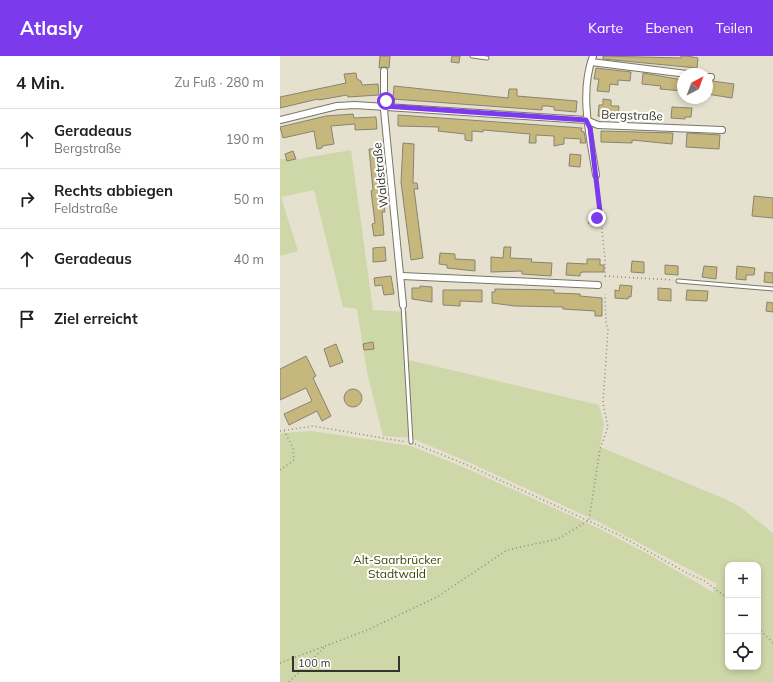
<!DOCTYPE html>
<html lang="de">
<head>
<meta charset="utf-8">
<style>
	body { margin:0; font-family:Mulish,sans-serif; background:#f6f6f6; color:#222 }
	.controls { position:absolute; right:12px; bottom:12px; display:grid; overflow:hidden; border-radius:8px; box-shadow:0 2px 6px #0003 }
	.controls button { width:36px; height:36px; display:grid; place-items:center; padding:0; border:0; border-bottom:1px solid #e0e0e0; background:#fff; color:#222; font:20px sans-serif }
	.compass { position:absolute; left:397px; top:12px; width:36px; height:36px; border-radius:50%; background:#fff; box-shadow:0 2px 6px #0003; rotate:41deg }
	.scale { position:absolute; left:12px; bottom:10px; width:108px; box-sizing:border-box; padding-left:4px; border:2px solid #35332c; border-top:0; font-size:11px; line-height:14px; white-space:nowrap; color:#35332c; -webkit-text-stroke:3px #fff; paint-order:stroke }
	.stop { position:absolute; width:12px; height:12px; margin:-9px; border:3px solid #7c3aed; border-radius:50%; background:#fff }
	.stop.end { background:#7c3aed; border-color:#fff; box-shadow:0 1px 4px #0008 }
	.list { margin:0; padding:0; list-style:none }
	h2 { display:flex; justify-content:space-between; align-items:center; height:52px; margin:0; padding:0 16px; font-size:17px }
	h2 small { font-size:13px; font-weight:400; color:#767676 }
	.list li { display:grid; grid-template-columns:26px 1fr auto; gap:12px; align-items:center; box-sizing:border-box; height:60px; padding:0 16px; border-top:1px solid #e0e0e0 }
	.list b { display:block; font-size:15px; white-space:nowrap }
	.list p { margin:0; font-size:13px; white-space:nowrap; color:#767676 }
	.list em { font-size:13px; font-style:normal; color:#767676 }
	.icon { flex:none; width:22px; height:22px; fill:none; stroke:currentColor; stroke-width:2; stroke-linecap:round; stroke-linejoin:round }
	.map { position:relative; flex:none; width:493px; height:626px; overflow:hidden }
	header { display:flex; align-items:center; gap:24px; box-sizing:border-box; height:56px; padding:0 20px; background:#7c3aed; color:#fff }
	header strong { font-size:19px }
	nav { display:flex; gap:22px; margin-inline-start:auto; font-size:14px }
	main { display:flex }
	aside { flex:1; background:#fff }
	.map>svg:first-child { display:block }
</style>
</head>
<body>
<header>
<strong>Atlasly</strong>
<nav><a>Karte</a><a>Ebenen</a><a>Teilen</a></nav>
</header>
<main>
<aside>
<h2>4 Min.<small>Zu Fuß · 280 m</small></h2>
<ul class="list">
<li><svg class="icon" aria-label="ahead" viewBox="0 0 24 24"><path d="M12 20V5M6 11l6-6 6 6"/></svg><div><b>Geradeaus</b><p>Bergstraße</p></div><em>190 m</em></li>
<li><svg class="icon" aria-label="right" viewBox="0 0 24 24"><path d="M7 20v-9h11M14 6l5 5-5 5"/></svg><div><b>Rechts abbiegen</b><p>Feldstraße</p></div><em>50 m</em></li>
<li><svg class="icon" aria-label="ahead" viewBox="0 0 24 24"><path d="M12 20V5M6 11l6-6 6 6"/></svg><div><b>Geradeaus</b></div><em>40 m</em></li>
<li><svg class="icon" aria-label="arrive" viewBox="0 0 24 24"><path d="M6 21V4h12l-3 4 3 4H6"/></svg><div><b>Ziel erreicht</b></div></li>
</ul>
</aside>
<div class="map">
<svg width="493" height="626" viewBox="0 0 493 626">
	<rect width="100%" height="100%" fill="#e5e1ce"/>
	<path fill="#cdd7a8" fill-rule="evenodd" d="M71 94 93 254 127 256 129 304 319 349 324 369 320 391 445 443 459 450 493 477V626H0V378L3 377 32 375 131 390 183 411 316 471 366 497 433 536 437 528 319 466 186 405 131 382 103 380 87 316 77 253 63 251 34 134 1 141 18 195 0 200V103H7L8 105ZM448 509H478V611H448Z"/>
	<g fill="#c6b77d" stroke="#888473">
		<polygon points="100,0 110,0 109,12 104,11 99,12"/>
		<polygon points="172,0 180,0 179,7 171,6"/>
		<polygon points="323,0 401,2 401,0 407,0 418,2 417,12 323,3"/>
		<polygon points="316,12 351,16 350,25 338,24 338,29 330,28 329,36 317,35 319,23 314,23"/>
		<polygon points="76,17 77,23 81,25 82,29 98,28 99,39 68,41 67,39 39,44 38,43 0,52 0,41 66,27 64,18"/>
		<polygon points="363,17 403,24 403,35 380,33 381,30 362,28"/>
		<polygon points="432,25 454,28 452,42 427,38 427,26"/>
		<polygon points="114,30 228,42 229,33 237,33 237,40 297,45 296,56 274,54 274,51 268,50 262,50 262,54 113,43"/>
		<polygon points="323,43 331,44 331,50 339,50 338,62 318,60 319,49 323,49"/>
		<polygon points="392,51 412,52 411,61 405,61 405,63 391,62"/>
		<polygon points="73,58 74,62 96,61 97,73 75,74 75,68 51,70 54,88 42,90 42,92 37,93 34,75 3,82 0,71 46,60"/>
		<polygon points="118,59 302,72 301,75 304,76 306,87 300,87 301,83 284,82 284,88 274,90 274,80 256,79 256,87 249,87 250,78 203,74 203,76 192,75 192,85 185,84 185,78 158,75 159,71 118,70"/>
		<polygon points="321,75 393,77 392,88 352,84 352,87 321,86"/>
		<polygon points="407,77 440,79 439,93 406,91"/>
		<polygon points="123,87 134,88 133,127 137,127 138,133 134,133 143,202 131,204 121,126"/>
		<polygon points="89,93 98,93 105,156 102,156 104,179 94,180 92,168 95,167 91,135 93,134"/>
		<polygon points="13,95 16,103 7,105 5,98"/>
		<polygon points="290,98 301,99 300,111 289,110"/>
		<polygon points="474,140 493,142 493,162 472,160"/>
		<polygon points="105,191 106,205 93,206 93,192"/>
		<polygon points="224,191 231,191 230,202 252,203 251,206 272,207 271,220 242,218 242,215 211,216 211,201 223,202"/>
		<polygon points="160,197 175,198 175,203 195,204 195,215 167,212 167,209 159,208"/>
		<polygon points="307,203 320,203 320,209 324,209 324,216 303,216 300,217 300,220 286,219 287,207 307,208"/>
		<polygon points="352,205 364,206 364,217 351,216"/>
		<polygon points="385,209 398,210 398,219 385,218"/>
		<polygon points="424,210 437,211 436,223 422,221"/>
		<polygon points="457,210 475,212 474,219 466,219 466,224 456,223"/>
		<polygon points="485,216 493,217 493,227 484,226"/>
		<polygon points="111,220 114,238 104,239 102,229 95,230 94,222"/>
		<polygon points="340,229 352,230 351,241 348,241 348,243 335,242 335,234 339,235"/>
		<polygon points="140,230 152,231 152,246 132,243 132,232 140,232"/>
		<polygon points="378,232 391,233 391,245 378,244"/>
		<polygon points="215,233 274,234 274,237 300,238 300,240 322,242 322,260 315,260 315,255 283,253 283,251 235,250 212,247 212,236 215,236"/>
		<polygon points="163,234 202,234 202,246 180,245 180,250 163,249"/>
		<polygon points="407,234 428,235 427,245 406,244"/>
		<polygon points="487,246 493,247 493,256 486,255"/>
		<polygon points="93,286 94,293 84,294 83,288"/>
		<polygon points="56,288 63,306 50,311 44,293"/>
		<polygon points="26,300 36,320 33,322 51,360 42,365 37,355 9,369 4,358 32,345 26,332 0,344 0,313"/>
		<circle cx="73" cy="342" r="9"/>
	</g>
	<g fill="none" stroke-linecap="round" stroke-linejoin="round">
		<defs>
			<g id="service">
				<polyline points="192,0 207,2"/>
				<polyline points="398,225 493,233"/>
				<polyline points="123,249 131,386"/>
			</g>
			<g id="minor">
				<path d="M313 0C299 37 310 80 316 119"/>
				<polyline points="311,6 407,18"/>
				<polyline points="104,15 104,54 123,249"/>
				<polyline points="427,21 431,21"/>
				<polyline points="0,64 57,50 75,49 306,64 318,69 442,74"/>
				<polyline points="122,220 318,229"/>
			</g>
		</defs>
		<use href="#service" stroke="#7a7665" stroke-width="5"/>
		<use href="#minor" stroke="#7a7665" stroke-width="8"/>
		<g stroke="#8e8b7e" stroke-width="1.5" stroke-dasharray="1 3" stroke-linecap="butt">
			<polyline points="320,156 325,203 325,221"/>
			<polyline points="308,167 314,165 320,156 316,124"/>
			<polyline points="325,220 393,224"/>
			<polyline points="0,375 33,370 126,386"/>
			<polyline points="135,388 185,408 337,478 407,517 425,525 448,543"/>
			<polyline points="0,414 14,404 13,392 4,374"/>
			<polyline points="478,572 493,587"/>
			<polyline points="0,607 85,575 157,541 227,494 278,483 309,464 320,393 328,371 323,347 328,274 326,266 325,238"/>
			<polyline points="9,626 45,591"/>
		</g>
		<use href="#service" stroke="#fff" stroke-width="3"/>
		<use href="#minor" stroke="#fff" stroke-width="6"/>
	</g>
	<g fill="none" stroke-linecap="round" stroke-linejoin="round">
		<polyline stroke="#7c3aed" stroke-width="5" points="106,45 104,50 306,64 310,72 320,156 317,162"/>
	</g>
	<g text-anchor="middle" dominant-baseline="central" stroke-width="4" stroke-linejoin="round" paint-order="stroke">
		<g font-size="12" fill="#35332c" stroke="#fff">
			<text transform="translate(352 59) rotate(2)">Bergstraße</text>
			<text transform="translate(100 119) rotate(-96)">Waldstraße</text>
		</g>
		<g font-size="12" fill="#3d4601" stroke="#fff">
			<text x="117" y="503">Alt-Saarbrücker<tspan x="117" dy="14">Stadtwald</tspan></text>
		</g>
	</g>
</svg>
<div class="controls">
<button>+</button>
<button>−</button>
<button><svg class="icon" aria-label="locate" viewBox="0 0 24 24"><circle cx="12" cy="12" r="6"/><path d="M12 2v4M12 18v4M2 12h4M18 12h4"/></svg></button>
</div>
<svg class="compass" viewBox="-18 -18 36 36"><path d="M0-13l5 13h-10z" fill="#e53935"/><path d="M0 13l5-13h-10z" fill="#767676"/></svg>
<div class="scale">100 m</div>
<div class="stop" style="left:106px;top:45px"></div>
<div class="stop end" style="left:317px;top:162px"></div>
</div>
</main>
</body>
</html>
